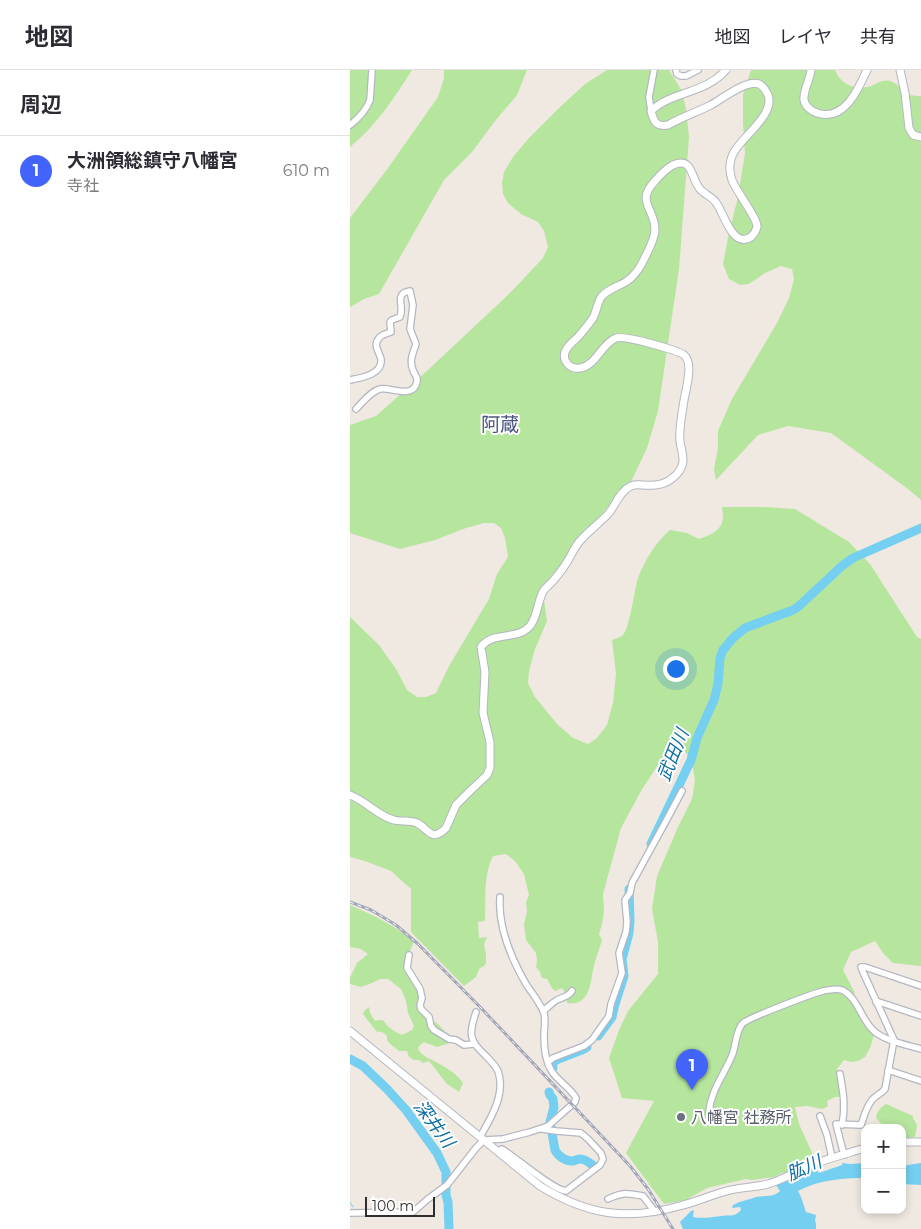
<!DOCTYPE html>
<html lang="ja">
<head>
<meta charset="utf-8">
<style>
	body { margin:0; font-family:Montserrat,"Noto Sans JP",sans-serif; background:#f7f7f7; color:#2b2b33 }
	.controls { position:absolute; right:15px; bottom:15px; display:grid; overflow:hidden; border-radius:10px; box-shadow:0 2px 8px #0003 }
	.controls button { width:45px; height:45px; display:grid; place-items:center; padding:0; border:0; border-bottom:1px solid #e1e1e2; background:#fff; color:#2b2b33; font:25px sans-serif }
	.scale { position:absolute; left:15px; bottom:12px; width:70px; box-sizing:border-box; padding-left:5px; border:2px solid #2e2e2e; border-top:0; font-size:14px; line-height:18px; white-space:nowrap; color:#2e2e2e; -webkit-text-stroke:4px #fff; paint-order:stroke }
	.you { position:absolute; left:325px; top:598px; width:18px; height:18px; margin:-12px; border:4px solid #fff; border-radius:50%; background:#1a73e8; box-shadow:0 0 0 8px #1a73e833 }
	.badge { display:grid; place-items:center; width:32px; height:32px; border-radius:50%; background:#4264fb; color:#fff; font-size:16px; font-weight:700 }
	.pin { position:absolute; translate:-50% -41px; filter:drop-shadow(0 1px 2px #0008) }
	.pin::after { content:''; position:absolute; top:26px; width:18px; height:15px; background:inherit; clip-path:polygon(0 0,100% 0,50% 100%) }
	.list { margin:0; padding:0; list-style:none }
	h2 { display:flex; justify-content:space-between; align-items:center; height:65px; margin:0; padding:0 20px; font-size:21px }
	h2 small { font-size:16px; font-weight:400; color:#7c7c81 }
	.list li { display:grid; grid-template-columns:32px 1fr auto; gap:15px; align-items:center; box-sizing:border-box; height:70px; padding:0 20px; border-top:1px solid #e1e1e2 }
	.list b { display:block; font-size:19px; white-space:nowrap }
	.list p { margin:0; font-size:16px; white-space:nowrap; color:#7c7c81 }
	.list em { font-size:16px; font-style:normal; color:#7c7c81 }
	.map { position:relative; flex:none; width:571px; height:1159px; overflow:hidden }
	header { display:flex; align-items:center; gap:30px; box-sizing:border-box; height:70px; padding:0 25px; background:#fff; border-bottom:1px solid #e1e1e2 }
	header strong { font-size:24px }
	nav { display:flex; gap:28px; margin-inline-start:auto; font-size:18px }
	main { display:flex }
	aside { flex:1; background:#fff }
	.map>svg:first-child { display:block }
</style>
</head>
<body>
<header>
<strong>地図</strong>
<nav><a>地図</a><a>レイヤ</a><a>共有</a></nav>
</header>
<main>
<aside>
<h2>周辺<small></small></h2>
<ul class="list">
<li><span class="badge">1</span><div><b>大洲領総鎮守八幡宮</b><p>寺社</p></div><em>610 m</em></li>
</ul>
</aside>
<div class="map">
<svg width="571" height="1159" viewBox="0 0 571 1159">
	<rect width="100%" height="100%" fill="#efe9e1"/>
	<g fill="#b6e59e">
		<path d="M0 0H62C44 28 26 56 0 77Z"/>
		<polygon points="94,0 177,0 167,25 145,51 122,82 94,110 29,224 14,229 0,237 0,148 38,98 88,27 94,8"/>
		<path d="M257 0H319L332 21 336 39 339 67 329 199 308 341 297 378 279 416 268 425 241 456 227 468 220 482 212 494 192 516 197 551 185 579 179 601 178 613 185 627 207 654 223 668 238 674 247 668 257 655 263 633 266 604 262 570C265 569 270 567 273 565 280 557 284 521 288 508 295 490 305 473 320 460L337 463 349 469C367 463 376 457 372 437H414L445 439 499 472 520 494 567 567 571 569V896L543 893 533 883 525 871 501 882 493 900 505 923 503 926 515 941 524 965 520 978 515 987 508 991 501 992 494 990 487 999 491 1020 490 1027H485L477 1031 478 1036C471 1041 469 1038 462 1037 457 1035 450 1037 445 1037L449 1054 464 1087 444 1100 432 1103 424 1107 402 1110 396 1109 357 1118 336 1130 314 1134 276 1083 304 1031 272 1028 259 988 269 960 278 941 308 904V872L302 839 307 806 328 757 342 729 345 710 342 692 333 678 327 674 319 678 291 721 271 758 253 824 254 841 252 854 249 864 252 870C249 880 245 890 243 900 240 916 239 936 217 933V926L212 918 205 921C200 917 200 913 197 909L192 908 190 902 186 897 187 890 186 883 176 870 174 854 177 842 176 832 179 825 174 804 165 791 156 784 143 786C133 806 136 829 135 851L128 852 129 868 137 867 134 874 136 885V893L134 896 129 899 126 907 114 916 61 862V819L41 801 15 791 0 787V547L29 575 46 599 57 620 67 627H76L86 623 99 596 139 529 147 504 158 487 155 468 151 458 144 453H134L113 459 85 470 50 479 0 463V355L26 346 79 299 160 223 193 188 198 177 194 161 188 152 171 144 158 133 153 124 152 113 154 102 163 87 179 68 208 39 235 14Z"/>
		<path d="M401 0H485C491 15 506 21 521 16 527 14 533 9 540 11 548 13 552 21 559 24 563 26 567 26 571 26V430L558 419 481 363 438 356 408 365 366 410 364 399 368 378V361L382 329 427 253 439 228 444 209 442 199 431 196 415 203 399 214 390 215 379 209 373 194 379 163 387 131 395 84 393 53V25Z"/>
		<path d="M0 835 24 846 46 858 64 872C59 882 53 896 58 907 58 907 63 912 64 913 70 920 69 925 69 935L79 948 88 954 102 969 100 973 87 977 74 972 69 976 68 979C72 986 80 989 88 993 97 998 107 1004 113 1013L109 1022 97 1014 79 991 73 993 69 990H64L59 987 57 981H49L39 973 37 970V966C34 963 32 961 27 962L13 944 15 940 19 937 20 943 25 951C36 948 33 953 40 958 43 961 48 963 52 965L62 960 64 956 58 943 56 931 51 919 38 909H30L22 913 11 917 0 914V908L7 893 18 884 11 879 0 877Z"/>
		<path d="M536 1034 563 1046V1048L567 1055 565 1067 557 1068 552 1065V1058C539 1058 535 1058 526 1048 527 1041 530 1038 536 1034Z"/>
	</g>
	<g fill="#75cff0">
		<path d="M492 1093 500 1094 515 1093V1108C491 1108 469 1110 448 1121L451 1127 456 1142 466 1145 465 1151 466 1153V1159H333L330 1152 341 1141 344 1140 343 1147C353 1149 362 1147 372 1146 376 1145 380 1146 384 1145 387 1144 389 1142 391 1140L390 1137 382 1138 383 1135C390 1131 398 1130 406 1127 415 1125 423 1128 430 1121L426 1115 438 1110V1112L443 1111 449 1106 465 1098 469 1103 492 1095Z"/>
		<polygon points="571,1093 571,1115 552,1114 552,1096"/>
	</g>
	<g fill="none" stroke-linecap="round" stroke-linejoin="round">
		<polyline stroke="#75cff0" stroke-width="1" points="0,1132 3,1137"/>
		<g stroke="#75cff0" stroke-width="9">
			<polyline points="301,774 341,690 347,668 364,630 368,614 370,588 373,580 383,568 395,558 443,540 449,536 493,495 503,488 571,458"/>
			<polyline points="248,966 262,947 265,934 274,906 272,889 279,863 280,851 279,819"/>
			<polyline points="0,989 13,996 37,1019 56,1040 87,1083 96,1102 96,1125 98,1132 99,1159"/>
			<polyline points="203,998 202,994 206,990 234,979 237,977"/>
			<path d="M199 1022 200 1025 203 1029 204 1037 200 1052 205 1080C208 1086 215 1091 222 1091 225 1091 227 1089 230 1089 236 1089 241 1094 245 1097"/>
		</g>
		<defs>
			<g id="minor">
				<polyline points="326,0 327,4 331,6 336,6 348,0"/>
				<polyline points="301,41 299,27 304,0"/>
				<path d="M0 55C9 48 16 41 20 30L22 0"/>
				<path d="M0 310C10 308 33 305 31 289 29 281 22 275 30 267 33 264 38 263 41 262L40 252 42 250 50 247C55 235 43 224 60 221L63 235 60 259 66 274C63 283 59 291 63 300 64 304 68 307 67 311 64 330 42 317 30 319 21 321 12 333 6 339"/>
				<polyline points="59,885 57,898 70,919 72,928 70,935 71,939 79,947 81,956 84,960 99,969 106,970 114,975 124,974"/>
				<polyline points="526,932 529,932 571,946"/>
				<path d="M193 941C197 938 202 933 207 930 213 927 218 927 222 921"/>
				<path d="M126 942C119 963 118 970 136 986 140 990 145 995 148 1001 156 1024 141 1048 130 1067"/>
				<polyline points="198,992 203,988 234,976 242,970 259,946 261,934 272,903 269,883 276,862 277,852 275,830 280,823 282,813 316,751 332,721"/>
				<polyline points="538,1000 571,1011"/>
				<path d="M490 1004C493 1022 496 1036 492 1055"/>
				<path d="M359 1042C361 1019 375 1004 383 983 386 973 386 962 392 954 397 948 462 924 473 921 479 920 486 918 492 920 507 927 511 948 522 959 531 970 557 975 571 979"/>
				<polyline points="470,1046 477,1065 482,1088"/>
				<path d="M147 1081 152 1079C167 1088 201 1119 216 1121L250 1095 253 1089 251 1083 238 1069 231 1063 206 1061 192 1059"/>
				<path d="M494 1085 486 1054 511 1055C514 1047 516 1037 522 1030 526 1025 531 1024 535 1019L544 970 513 902 511 897H515L571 916"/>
				<path d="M258 1129C273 1122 277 1123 293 1126L305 1142"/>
				<path d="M0 1143 63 1142 78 1129 97 1115 126 1078 134 1070 153 1069 180 1062 198 1056 225 1032 226 1028C220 1017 207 1011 201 1000 195 990 194 977 194 966 194 959 196 951 194 943 190 933 182 923 176 914 161 888 148 857 150 827"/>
			</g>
			<g id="tertiary">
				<path d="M461 0C460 10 453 20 454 30 455 36 461 41 467 43 494 52 508 20 517 0"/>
				<polyline points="550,0 555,23 559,58 563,65 571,67"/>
				<path d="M0 725C16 731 28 746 44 750 51 752 59 750 67 753 79 759 81 773 96 758L106 735 120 721 137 705 140 698V672L133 643 135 602 131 577C143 560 171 572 182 553 188 543 188 529 194 520 197 517 200 514 203 511 208 505 213 499 217 492 221 486 224 478 229 472 238 461 250 453 259 443 266 434 270 421 281 416 287 414 287 415 293 415 306 416 316 415 326 405 330 401 333 397 333 390 333 384 331 378 330 372 329 360 331 348 333 337 334 324 345 294 334 285 327 280 274 265 266 268 251 274 246 296 230 298 219 300 211 289 216 280 219 274 224 271 228 267 233 261 239 254 243 248 247 241 247 232 252 226 258 219 270 216 277 211 289 203 294 189 300 177 302 172 305 165 305 160 305 138 285 132 305 111 310 105 316 99 323 95 343 86 341 109 350 119 355 125 363 127 367 134 374 144 383 179 401 167 403 165 406 161 407 157 408 149 386 121 382 110 379 101 379 91 384 82 393 66 428 42 417 23 415 19 413 16 409 14 397 9 372 29 361 35 347 42 332 47 318 55 306 57 304 52 301 41 322 21 355 24 376 0"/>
				<path d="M0 961 190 1116C239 1146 278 1151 333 1135 346 1132 359 1126 373 1122 387 1117 403 1118 418 1114 435 1109 450 1099 467 1093 483 1087 499 1083 515 1078"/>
				<polyline points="552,1072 571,1072"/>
			</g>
		</defs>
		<use href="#minor" stroke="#b4b7c1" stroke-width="8"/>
		<use href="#tertiary" stroke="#b4b7c1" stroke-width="9"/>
		<use href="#minor" stroke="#fff" stroke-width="5.5"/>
		<use href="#tertiary" stroke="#fff" stroke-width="7"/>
		<defs>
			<polyline id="rail" points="0,832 21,840 46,855 68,874 133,940 280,1096 298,1119 323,1159"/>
		</defs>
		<use href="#rail" stroke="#a3a6b8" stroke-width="3"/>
		<use href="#rail" stroke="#fff" stroke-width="1" stroke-dasharray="4" stroke-linecap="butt"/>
	</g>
	<circle fill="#6b7280" stroke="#fff" stroke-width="2" cx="331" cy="1047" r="5"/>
	<g text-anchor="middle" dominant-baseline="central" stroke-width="4" stroke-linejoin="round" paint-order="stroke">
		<g font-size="16" fill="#5b616d" stroke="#fff" text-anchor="start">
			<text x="341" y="1047">八幡宮 社務所</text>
		</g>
		<g font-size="18" font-style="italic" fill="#0d6fa3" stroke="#fff">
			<text transform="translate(323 685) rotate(-68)">武田川</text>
			<text transform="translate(84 1054) rotate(53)">深井川</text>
			<text transform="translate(454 1098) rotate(-24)">肱川</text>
		</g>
		<g font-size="19" fill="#4d5680" stroke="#fff">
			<text x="150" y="354">阿蔵</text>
		</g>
	</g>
</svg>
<div class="controls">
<button>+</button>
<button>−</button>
</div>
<div class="scale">100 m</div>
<div class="you"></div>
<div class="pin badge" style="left:342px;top:1020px">1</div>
</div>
</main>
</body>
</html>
